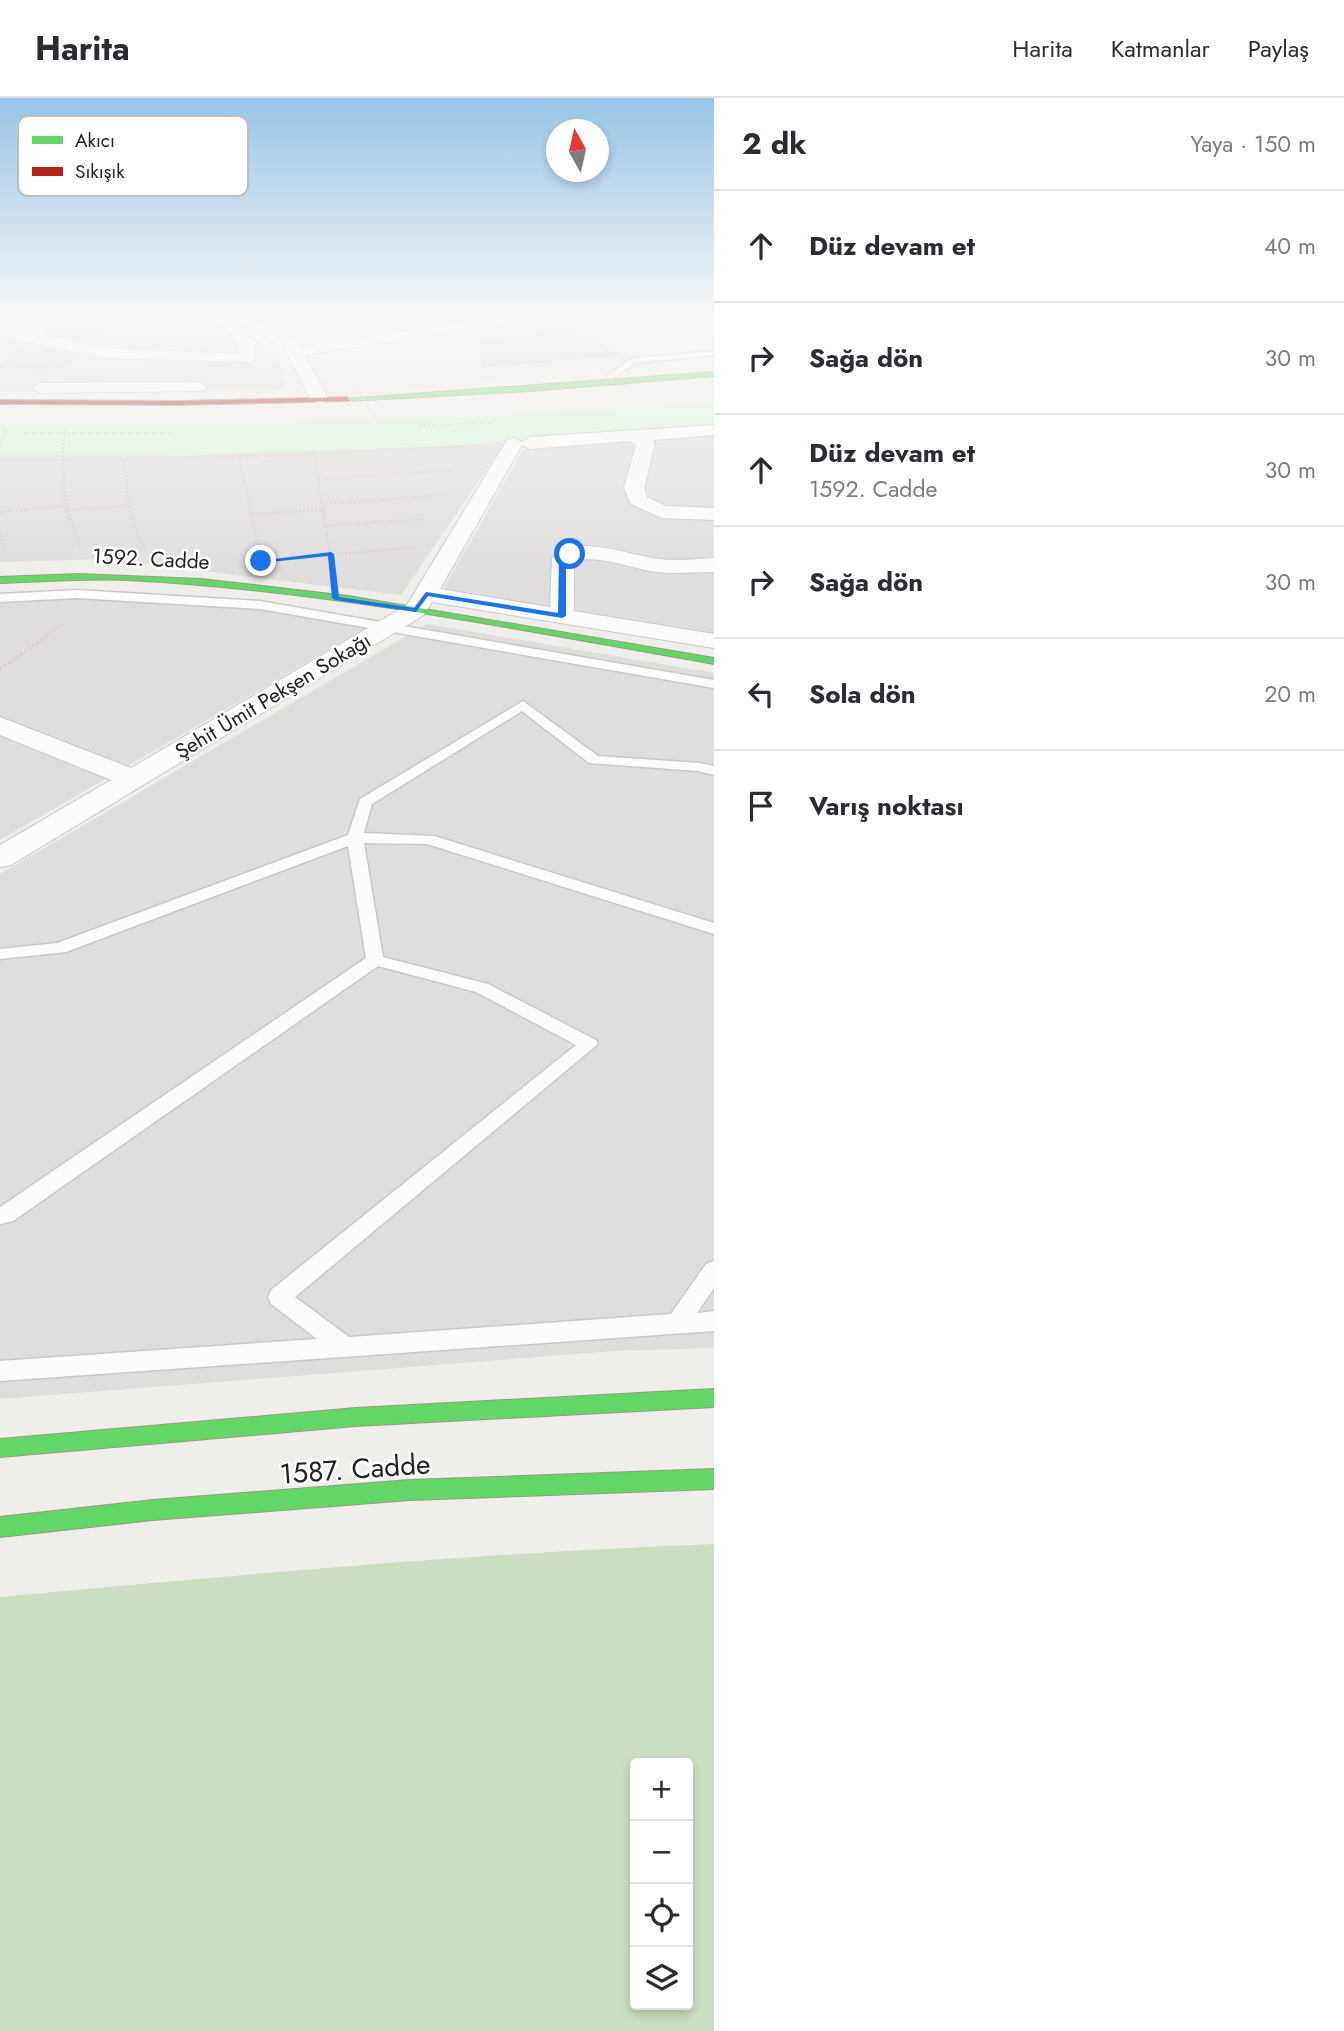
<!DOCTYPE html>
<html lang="tr">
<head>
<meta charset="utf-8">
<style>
	body { margin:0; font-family:Jost,sans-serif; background:#f2f2f3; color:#2b2b33 }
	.controls { position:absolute; right:21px; bottom:21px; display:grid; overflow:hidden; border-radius:7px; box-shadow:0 4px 10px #0003 }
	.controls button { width:63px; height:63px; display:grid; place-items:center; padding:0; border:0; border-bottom:2px solid #e1e1e2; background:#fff; color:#2b2b33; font:35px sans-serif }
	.compass { position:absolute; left:546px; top:21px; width:63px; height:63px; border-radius:50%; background:#fff; box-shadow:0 4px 10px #0003; rotate:352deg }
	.stop { position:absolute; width:21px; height:21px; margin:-16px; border:5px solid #1a73e8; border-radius:50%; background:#fff }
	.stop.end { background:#1a73e8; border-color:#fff; box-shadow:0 2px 7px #0008 }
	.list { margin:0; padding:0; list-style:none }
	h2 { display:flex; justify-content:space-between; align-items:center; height:91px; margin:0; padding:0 28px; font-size:30px }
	h2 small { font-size:23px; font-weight:400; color:#7c7c81 }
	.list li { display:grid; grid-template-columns:46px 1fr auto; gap:21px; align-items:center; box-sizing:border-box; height:112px; padding:0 28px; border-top:2px solid #e1e1e2 }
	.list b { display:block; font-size:26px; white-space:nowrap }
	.list p { margin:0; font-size:23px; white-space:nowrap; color:#7c7c81 }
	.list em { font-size:23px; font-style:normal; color:#7c7c81 }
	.icon { flex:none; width:38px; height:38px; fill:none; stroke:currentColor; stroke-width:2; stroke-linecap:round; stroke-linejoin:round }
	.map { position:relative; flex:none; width:714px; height:1933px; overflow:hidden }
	header { display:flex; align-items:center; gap:42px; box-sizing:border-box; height:98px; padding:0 35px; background:#fff; border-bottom:2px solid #e1e1e2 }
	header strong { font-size:33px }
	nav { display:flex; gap:38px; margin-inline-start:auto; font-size:24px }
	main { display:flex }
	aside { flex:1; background:#fff }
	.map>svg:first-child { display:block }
</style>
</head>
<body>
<header>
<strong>Harita</strong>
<nav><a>Harita</a><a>Katmanlar</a><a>Paylaş</a></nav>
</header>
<main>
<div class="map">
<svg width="714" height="1933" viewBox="0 0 714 1933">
	<rect width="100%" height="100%" fill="#f0eeeb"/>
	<g fill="#dfdedc">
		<polygon points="0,216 200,216 238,229 261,244 278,261 286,287 286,290 277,292 0,294"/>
		<polygon points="714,329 714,551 435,505 529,342"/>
		<polygon points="506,343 401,497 103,461 0,464 0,357 194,357"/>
		<polygon points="0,498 254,503 380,522 0,742"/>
		<polygon points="427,526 714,575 714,1250 615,1253 0,1301 0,776"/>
	</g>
	<polygon fill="#ede4e9" points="225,216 714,216 714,258 320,302 295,254"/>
	<path fill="#cbdec1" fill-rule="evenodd" d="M714 1446V1933H0V1499C238 1477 476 1455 714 1446ZM635 1665H688V1907H635Z"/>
	<path fill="#daf5da" d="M714 306V329C477 350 238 358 0 357V327C238 330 476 320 714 306Z"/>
	<g fill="#d7d4d2" stroke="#d3d0cc" stroke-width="2">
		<polygon points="68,216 126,216 92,245 44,234"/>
		<polygon points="570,228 618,257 483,269 480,244"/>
		<polygon points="28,246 77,257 61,271 0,268"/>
	</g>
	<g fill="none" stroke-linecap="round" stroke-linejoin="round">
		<defs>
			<g id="lane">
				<polygon points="714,253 714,257 635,265 612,281 605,279 633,260"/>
				<polygon points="77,492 260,503 714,582 714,590 260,511 77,500 0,504 0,496"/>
				<polygon points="523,603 598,658 699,665 714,668 714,677 698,673 589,665 522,613 372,706 364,735 434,738 714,825 714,836 427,746 364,745 383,859 488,886 596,942 598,946 295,1199 349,1239 671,1216 706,1166 714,1163 714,1190 697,1215 714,1213 714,1233 0,1283 0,1263 317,1241 271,1206 268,1199 271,1192 576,947 476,894 378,868 13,1123 0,1126 0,1109 366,860 348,748 66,854 0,861 0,851 57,845 348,737 360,701"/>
			</g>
			<g id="street">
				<path d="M183 216H208L221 220 219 216C249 216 269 229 296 243L299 249 513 216H553L546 220 304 257 329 302 320 307 311 302 284 249 238 225 255 246 253 264 103 260 0 237V227L103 250 239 256V247L227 231Z"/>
				<polygon points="198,284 206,289 204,293 40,295 32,290 40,285"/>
				<path d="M714 327V337L653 342 655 345 644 390 647 399 666 408 714 410V422L662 420 631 406 624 390 636 347 630 343 530 351 522 347 440 491 550 509 552 460C570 434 633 458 658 461 677 463 696 461 714 460V474C695 474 676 476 657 474 631 471 601 456 574 463V513L714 536V550L432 504 424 517 11 767 0 769V747L111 682 0 637V619L131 670 407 507 507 342 514 340 522 344 530 339Z"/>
			</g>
			<g id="fast">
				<polygon points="714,274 714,278 532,293 347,303 343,301"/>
				<path d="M79 476 201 481 348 498 714 560V566C520 532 325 492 127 482 85 480 42 484 0 485V479Z"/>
				<polygon points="714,1291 714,1309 356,1328 0,1359 0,1341 356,1310"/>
				<polygon points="714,1371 714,1391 410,1402 153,1422 0,1439 0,1419 153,1402 410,1382"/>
			</g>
			<polygon id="jam" points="347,299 350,303 177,307 0,306 0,302 177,303"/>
		</defs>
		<use href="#lane" stroke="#c9c8c7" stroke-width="3"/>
		<use href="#street" stroke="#c9c8c7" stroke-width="2"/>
		<use href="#fast" stroke="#999a82" stroke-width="2"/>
		<use href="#jam" stroke="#999a82" stroke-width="2"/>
		<g stroke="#dccecd" stroke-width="2" stroke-dasharray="2 2" stroke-linecap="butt">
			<polyline points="420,327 494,325"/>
			<polyline points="24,335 173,335"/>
			<polyline points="0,349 6,330"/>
			<polyline points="62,359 65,333"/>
			<polyline points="240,359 478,348"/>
		</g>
		<g stroke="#dccecd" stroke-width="2.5" stroke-dasharray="2 2" stroke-linecap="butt">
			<polyline points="62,357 65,406 80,449"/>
			<polyline points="314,357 332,469"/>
			<polyline points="239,359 261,461"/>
			<polyline points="123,361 131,420 145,451"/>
			<polyline points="0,362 184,361 280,357"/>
			<polyline points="318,381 452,372"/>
			<polyline points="322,406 447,397"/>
			<polyline points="64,412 129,408"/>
			<polyline points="0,414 64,408"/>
			<polyline points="251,416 324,412"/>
			<polyline points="326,428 425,421"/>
			<polyline points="0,434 6,455"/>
			<polyline points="293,460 416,449"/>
			<polyline points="44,539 64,525"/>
		</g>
		<polyline stroke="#dccecd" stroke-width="3.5" stroke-dasharray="2.5 2.5" stroke-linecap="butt" points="0,571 47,538"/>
		<use href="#lane" fill="#fdfcfc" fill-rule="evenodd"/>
		<use href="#street" fill="#fdfcfc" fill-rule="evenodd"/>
		<use href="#fast" fill="#63d668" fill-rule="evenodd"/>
		<use href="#jam" fill="#b3261e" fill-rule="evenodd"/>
		<polyline stroke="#dccecd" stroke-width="2" stroke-dasharray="2 2" stroke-linecap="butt" points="358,290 374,320"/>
	</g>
	<linearGradient id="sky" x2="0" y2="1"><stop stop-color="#97c4e6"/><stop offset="0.44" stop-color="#f8f7f6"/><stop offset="1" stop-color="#f8f7f6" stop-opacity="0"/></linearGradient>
	<rect width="714" height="487" fill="url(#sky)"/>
	<polygon fill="#1a73e8" points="331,454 334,456 339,499 414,510 426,494 558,515 559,460 573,454 566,461 566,518 562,520 428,498 416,514 335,502 332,500 328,458 261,465 258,463"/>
	<g text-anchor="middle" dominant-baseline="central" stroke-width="5" stroke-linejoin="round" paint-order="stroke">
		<g font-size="21" fill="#222" stroke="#fff">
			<text transform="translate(151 461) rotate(3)">1592. Cadde</text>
			<text transform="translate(273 598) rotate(-31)">Şehit Ümit Pekşen Sokağı</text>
		</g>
		<g font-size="28" fill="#222" stroke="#fff">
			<text transform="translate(355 1371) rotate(-4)">1587. Cadde</text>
		</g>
	</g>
	<rect x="18" y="18" width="230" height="80" rx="10" fill="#fff" stroke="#bdbdbd" stroke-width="2"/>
	<rect x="32" y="38" width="31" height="8" fill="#63d668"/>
	<rect x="32" y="69" width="31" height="9" fill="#b3261e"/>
	<g font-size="19" fill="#222">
		<text x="75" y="49">Akıcı</text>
		<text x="75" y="80">Sıkışık</text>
	</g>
</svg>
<div class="controls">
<button>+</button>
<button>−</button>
<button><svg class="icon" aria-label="locate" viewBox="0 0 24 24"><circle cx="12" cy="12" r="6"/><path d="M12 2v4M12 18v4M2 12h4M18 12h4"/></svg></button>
<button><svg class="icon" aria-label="layers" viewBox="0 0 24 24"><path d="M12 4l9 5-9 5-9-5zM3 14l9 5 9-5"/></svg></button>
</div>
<svg class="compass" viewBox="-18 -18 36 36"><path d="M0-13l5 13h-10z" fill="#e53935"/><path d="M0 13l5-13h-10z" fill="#7c7c81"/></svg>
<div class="stop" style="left:570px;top:456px"></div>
<div class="stop end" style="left:261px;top:463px"></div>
</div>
<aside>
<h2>2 dk<small>Yaya · 150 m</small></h2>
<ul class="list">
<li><svg class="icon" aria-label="ahead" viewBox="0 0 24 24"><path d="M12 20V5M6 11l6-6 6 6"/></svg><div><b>Düz devam et</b></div><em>40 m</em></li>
<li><svg class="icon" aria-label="right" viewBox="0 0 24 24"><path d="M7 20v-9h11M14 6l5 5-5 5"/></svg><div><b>Sağa dön</b></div><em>30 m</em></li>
<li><svg class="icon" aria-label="ahead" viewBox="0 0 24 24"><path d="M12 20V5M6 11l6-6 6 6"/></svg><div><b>Düz devam et</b><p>1592. Cadde</p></div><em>30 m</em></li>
<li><svg class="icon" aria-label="right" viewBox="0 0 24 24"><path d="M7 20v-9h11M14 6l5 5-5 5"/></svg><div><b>Sağa dön</b></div><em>30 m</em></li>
<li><svg class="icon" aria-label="left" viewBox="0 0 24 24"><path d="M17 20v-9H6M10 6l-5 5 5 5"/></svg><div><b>Sola dön</b></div><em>20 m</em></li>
<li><svg class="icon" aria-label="arrive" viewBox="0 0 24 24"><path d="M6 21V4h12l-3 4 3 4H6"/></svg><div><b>Varış noktası</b></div></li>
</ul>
</aside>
</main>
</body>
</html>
